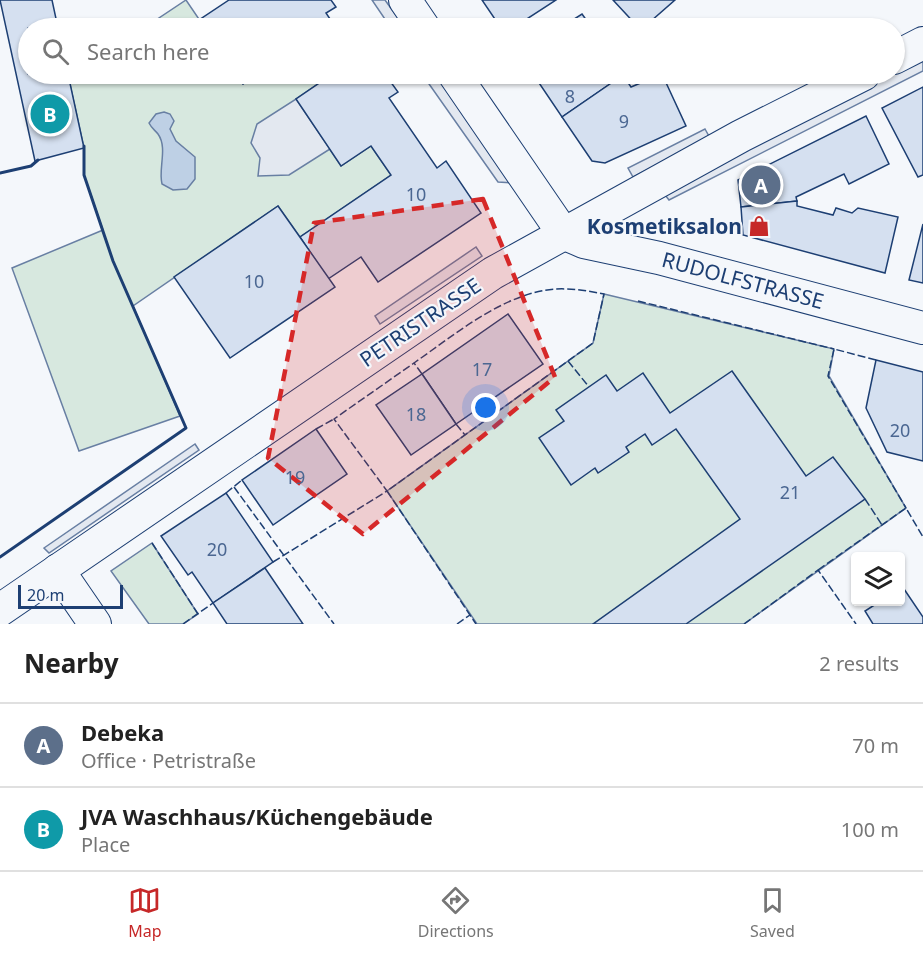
<!DOCTYPE html>
<html lang="en">
<head>
<meta charset="utf-8">
<style>
	body { margin:0; font-family:"Noto Sans",sans-serif; background:#f2f2f2; color:#222 }
	.controls { position:absolute; right:18px; bottom:18px; display:grid; overflow:hidden; border-radius:6px; box-shadow:0 2px 4px #0004 }
	.controls button { width:54px; height:54px; display:grid; place-items:center; padding:0; border:0; border-bottom:2px solid #e0e0e0; background:#fff; color:#222; font:30px sans-serif }
	.scale { position:absolute; left:18px; bottom:15px; width:105px; box-sizing:border-box; padding-left:6px; border:3px solid #1d3f73; border-top:0; font-size:16px; line-height:21px; white-space:nowrap; color:#1d3f73; -webkit-text-stroke:4px #f4f7fb; paint-order:stroke }
	.you { position:absolute; left:486px; top:408px; width:21px; height:21px; margin:-15px; border:4px solid #fff; border-radius:50%; background:#1a73e8; box-shadow:0 0 0 9px #1a73e833 }
	.badge { display:grid; place-items:center; width:39px; height:39px; border-radius:50%; background:#c62828; color:#fff; font-size:20px; font-weight:700 }
	.pin { position:absolute; translate:-50% -50%; border:3px solid #fff; box-shadow:0 2px 6px #0006 }
	.list { margin:0; padding:0; list-style:none }
	h2 { display:flex; justify-content:space-between; align-items:center; height:78px; margin:0; padding:0 24px; font-size:26px }
	h2 small { font-size:20px; font-weight:400; color:#767676 }
	.list li { display:grid; grid-template-columns:39px 1fr auto; gap:18px; align-items:center; box-sizing:border-box; height:84px; padding:0 24px; border-top:2px solid #e0e0e0 }
	.list b { display:block; font-size:22px; white-space:nowrap }
	.list p { margin:0; font-size:20px; white-space:nowrap; color:#767676 }
	.list em { font-size:20px; font-style:normal; color:#767676 }
	.icon { flex:none; width:33px; height:33px; fill:none; stroke:currentColor; stroke-width:2; stroke-linecap:round; stroke-linejoin:round }
	.map { position:relative; flex:none; width:923px; height:624px; overflow:hidden }
	.search { position:absolute; background:#fff; box-shadow:0 2px 4px #0004; left:18px; right:18px; top:18px; height:66px; display:flex; align-items:center; gap:15px; box-sizing:border-box; padding:0 21px; border-radius:33px; color:#767676; font-size:22px }
	.sheet { height:246px; background:#fff }
	nav { display:flex; justify-content:space-around; align-items:center; box-sizing:border-box; height:84px; border-top:2px solid #e0e0e0; background:#fff; font-size:16px; color:#767676 }
	nav a { display:grid; justify-items:center; gap:3px }
	nav .on { color:#c62828 }
	.map>svg:first-child { display:block }
</style>
</head>
<body>
<div class="map">
<svg width="923" height="624" viewBox="0 0 923 624">
	<rect width="100%" height="100%" fill="#f4f7fb"/>
	<g fill="#d7e8df" stroke="#687fa3" stroke-width="1.5">
		<polygon points="186,0 205,28 144,28"/>
		<polygon points="78,74 236,74 243,84 258,74 321,74 325,79 296,99 341,166 371,146 391,175 300,237 278,206 133,306 180,416 79,451 12,268 103,230 84,175 84,148 69,80"/>
		<polygon points="604,294 834,349 829,376 906,508 744,624 477,624 387,491 593,343"/>
		<polygon points="152,543 198,614 183,624 149,624 111,571"/>
	</g>
	<g fill="#e3e8f0" stroke="#687fa3" stroke-width="1.5">
		<polygon points="372,0 385,0 405,28 391,28"/>
		<polygon points="923,58 923,71 669,200 662,191"/>
		<polygon points="422,74 436,74 513,183 498,182"/>
		<polygon points="296,99 330,149 289,175 258,176 260,158 251,143 257,124"/>
		<polygon points="705,129 710,138 633,177 628,168"/>
		<polygon points="476,247 482,256 380,324 375,316"/>
		<polygon points="195,444 199,450 49,553 44,548"/>
	</g>
	<path fill="#bed0e5" stroke="#687fa3" stroke-width="1.5" d="M164 112 170 114 174 121 170 129 176 141 195 157V179L187 189 173 190 162 184C158 169 168 148 158 134 155 130 152 129 149 123L156 114Z"/>
	<g fill="#d5e0f0" stroke="#1d3f73" stroke-width="1.5">
		<polygon points="0,0 52,0 58,28 28,28 28,74 68,74 84,148 35,161"/>
		<polygon points="229,0 331,0 336,7 326,13 336,28 205,28 199,20"/>
		<polygon points="482,0 556,0 513,28 501,28"/>
		<polygon points="613,0 675,0 643,28 639,28"/>
		<polygon points="582,14 592,28 560,28"/>
		<polygon points="236,74 258,74 243,84"/>
		<polygon points="321,74 367,74 371,79 379,74 385,74 398,92 389,98 437,168 446,161 481,213 378,282 361,257 328,279 300,237 391,175 371,146 341,166 296,99 325,79"/>
		<polygon points="533,74 622,74 623,75 562,117"/>
		<polygon points="662,74 686,126 605,163 592,161 562,117 623,75 631,87"/>
		<polygon points="923,87 923,175 918,177 882,108"/>
		<polygon points="866,116 889,164 849,184 844,174 796,197 797,201 741,207 738,180"/>
		<polygon points="797,201 797,206 833,215 836,208 852,213 858,208 898,217 885,273 743,235 741,207"/>
		<polygon points="278,206 335,287 230,358 174,277"/>
		<polygon points="923,224 923,283 909,280"/>
		<polygon points="508,314 543,364 456,424 422,374"/>
		<polygon points="876,360 923,372 923,461 887,452 866,408"/>
		<polygon points="732,371 806,476 833,457 865,499 686,624 593,624 740,519 676,429 652,445 645,434 626,447 629,452 598,473 595,468 571,485 539,438 564,421 556,410 606,375 617,391 643,373 670,413"/>
		<polygon points="422,374 456,424 411,455 376,405"/>
		<polygon points="316,429 347,474 273,525 242,480"/>
		<polygon points="226,493 273,562 213,603 192,572 188,575 161,536"/>
		<polygon points="265,568 303,624 227,624 213,603"/>
		<polygon points="902,586 923,617 923,624 873,624 865,611 879,602 900,602"/>
	</g>
	<g fill="none" stroke-linecap="round" stroke-linejoin="round">
		<defs>
			<g id="street">
				<polyline points="405,0 424,28"/>
				<polyline points="894,58 923,43"/>
				<polyline points="454,74 563,233 584,242 659,258 923,328"/>
				<polyline points="58,570 95,624"/>
				<polyline points="0,610 493,273 741,136 864,74"/>
			</g>
		</defs>
		<use href="#street" stroke="#1d3f73" stroke-width="34"/>
		<use href="#street" stroke="#f4f7fb" stroke-width="32"/>
		<g stroke="#1d3f73" stroke-width="1.5" stroke-dasharray="8 3" stroke-linecap="butt">
			<polyline points="638,301 834,349"/>
			<polyline points="876,360 834,349 828,376 906,508"/>
			<polyline points="568,361 589,387"/>
			<path d="M422 374 414 363C457 333 512 286 567 289 579 289 592 292 604 294L593 343 387 491 476 624"/>
			<polyline points="456,424 465,435"/>
			<polyline points="316,429 334,419"/>
			<polyline points="234,487 334,624"/>
			<polyline points="226,493 242,480"/>
			<polyline points="865,499 882,525"/>
			<polyline points="152,543 198,614"/>
			<polyline points="273,562 387,491 334,419 414,363"/>
			<polyline points="818,570 906,508 923,537"/>
			<polyline points="183,624 213,603"/>
			<polyline points="457,624 470,615"/>
			<polyline points="744,624 818,570 856,624"/>
		</g>
		<g stroke="#1d3f73" stroke-width="3">
			<polyline points="0,173 31,166 38,160"/>
			<polyline points="0,557 186,428 113,261 84,175 84,146"/>
		</g>
	</g>
	<path fill="#d62828" fill-opacity="0.2" stroke="#d62828" stroke-width="4.5" stroke-dasharray="12 8" stroke-linejoin="round" d="M483 199 555 377 363 534 268 458 314 223Z"/>
	<defs>
		<symbol id="shop-bare" viewBox="-9 -9 18 18"><path d="M-5-2.5h2.3a2.7 3.5 0 0 1 5.4 0H5L5.5 6h-11ZM-1.5-2.5h3a1.5 2.3 0 0 0-3 0Z" fill="#c62828" stroke="#f4f7fb" stroke-width="2.5" paint-order="stroke"/></symbol>
	</defs>
	<g fill-rule="evenodd">
		<use href="#shop-bare" x="744" y="211" width="30" height="30"/>
	</g>
	<g text-anchor="middle" dominant-baseline="central" stroke-width="4.5" stroke-linejoin="round" paint-order="stroke">
		<g font-size="18" fill="#4b6792">
			<text x="570" y="96">8</text>
			<text x="624" y="121">9</text>
			<text x="416" y="194">10</text>
			<text x="254" y="281">10</text>
			<text x="482" y="369">17</text>
			<text x="416" y="414">18</text>
			<text x="900" y="430">20</text>
			<text x="295" y="477">19</text>
			<text x="790" y="492">21</text>
			<text x="217" y="549">20</text>
		</g>
		<g font-size="21" font-weight="bold" fill="#1d3f73" stroke="#f4f7fb" text-anchor="end">
			<text x="742" y="226">Kosmetiksalon</text>
		</g>
		<g font-size="21" fill="#1d3f73" stroke="#f4f7fb">
			<text transform="translate(743 280) rotate(15)">RUDOLFSTRASSE</text>
			<text transform="translate(420 322) rotate(-34)">PETRISTRASSE</text>
		</g>
	</g>
</svg>
<div class="controls">
<button><svg class="icon" aria-label="layers" viewBox="0 0 24 24"><path d="M12 4l9 5-9 5-9-5zM3 14l9 5 9-5"/></svg></button>
</div>
<div class="scale">20 m</div>
<div class="you"></div>
<div class="pin badge" style="left:761px;top:185px;background:#5c6f8a">A</div>
<div class="pin badge" style="left:50px;top:114px;background:#0f9aa8">B</div>
<div class="search"><svg class="icon" aria-label="search" viewBox="0 0 24 24"><circle cx="10" cy="10" r="6"/><path d="M15 15l6 6"/></svg>Search here</div>
</div>
<section class="sheet">
<h2>Nearby<small>2 results</small></h2>
<ul class="list">
<li><span class="badge" style="background:#5c6f8a">A</span><div><b>Debeka</b><p>Office · Petristraße</p></div><em>70 m</em></li>
<li><span class="badge" style="background:#0f9aa8">B</span><div><b>JVA Waschhaus/Küchengebäude</b><p>Place</p></div><em>100 m</em></li>
</ul>
</section>
<nav>
<a class="on"><svg class="icon" aria-label="map" viewBox="0 0 24 24"><path d="M3 6l6-2 6 2 6-2v14l-6 2-6-2-6 2zM9 4v14M15 6v14"/></svg>Map</a>
<a><svg class="icon" aria-label="directions" viewBox="0 0 24 24"><path d="M12 3l9 9-9 9-9-9zM9 14v-3h6M13 9l2 2-2 2"/></svg>Directions</a>
<a><svg class="icon" aria-label="saved" viewBox="0 0 24 24"><path d="M7 4h10v16l-5-4-5 4z"/></svg>Saved</a>
</nav>
</body>
</html>
